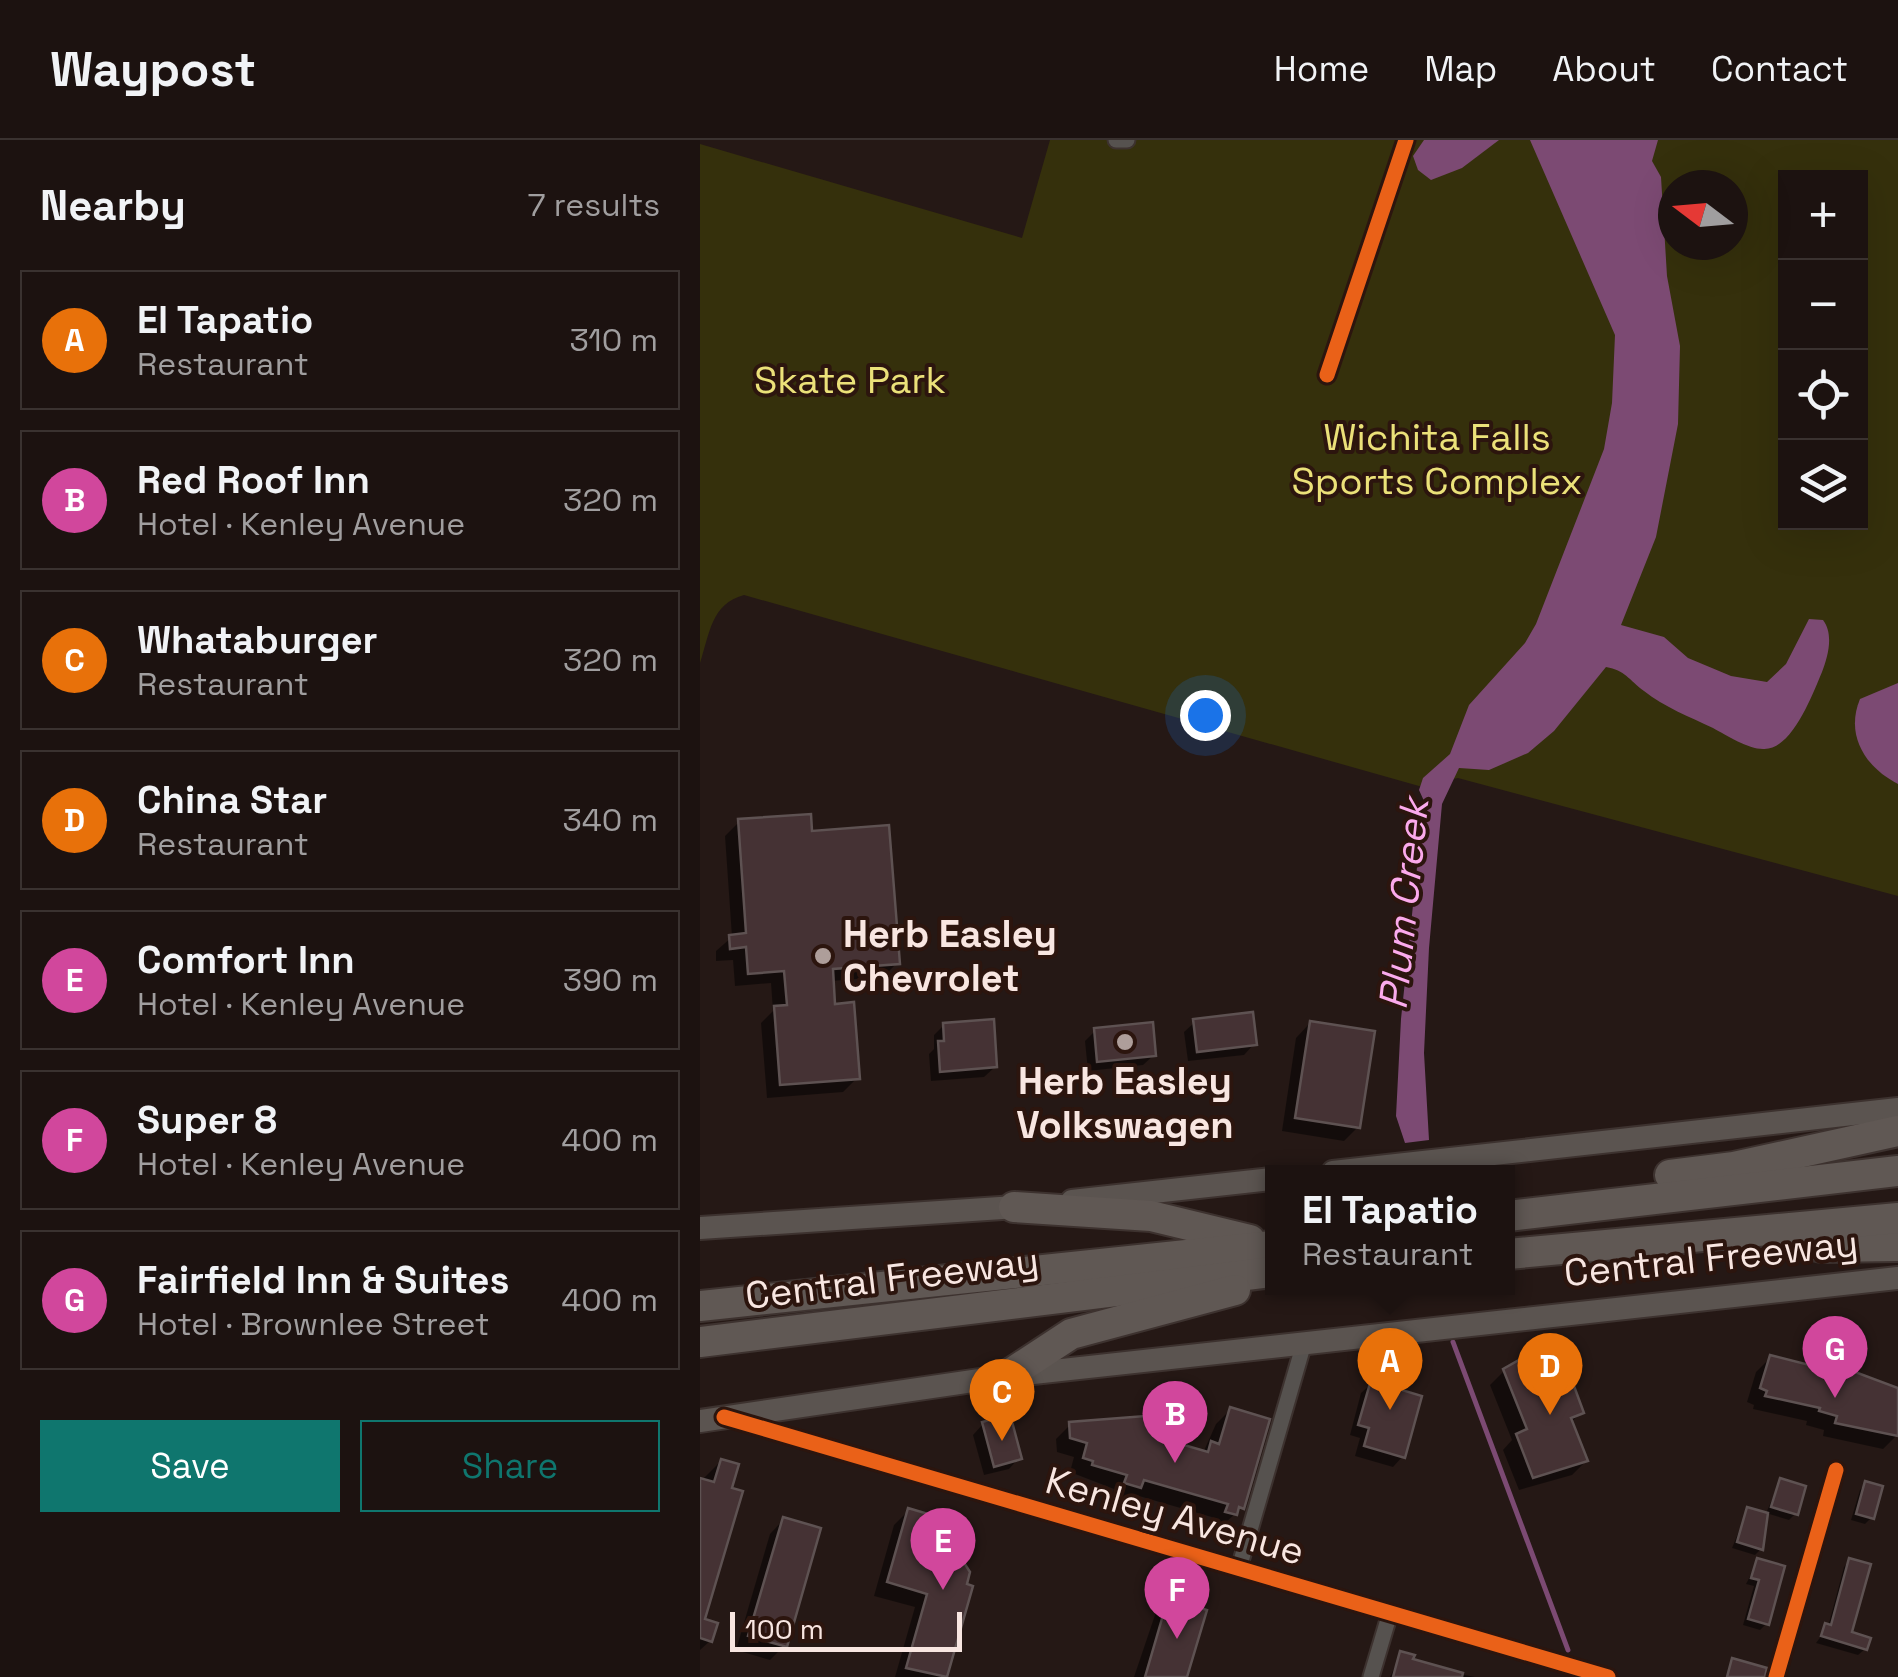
<!DOCTYPE html>
<html lang="en">
<head>
<meta charset="utf-8">
<style>
	body { margin:0; font-family:"Space Grotesk",sans-serif; background:#29201e; color:#f1f3f6 }
	.controls { position:absolute; right:30px; top:30px; display:grid; overflow:hidden; border-radius:0px; box-shadow:0 10px 40px #0002 }
	.controls button { width:90px; height:90px; display:grid; place-items:center; padding:0; border:0; border-bottom:2px solid #3a3230; background:#1c1210; color:#f1f3f6; font:50px sans-serif }
	.compass { position:absolute; left:958px; top:30px; width:90px; height:90px; border-radius:50%; background:#1c1210; box-shadow:0 10px 40px #0002; rotate:286deg }
	.scale { position:absolute; left:30px; bottom:25px; width:232px; box-sizing:border-box; padding-left:10px; border:5px solid #f8e6e1; border-top:0; font-size:28px; line-height:35px; white-space:nowrap; color:#f8e6e1; -webkit-text-stroke:8px #2c150e; paint-order:stroke }
	.you { position:absolute; left:505px; top:575px; width:35px; height:35px; margin:-25px; border:8px solid #fff; border-radius:50%; background:#1a73e8; box-shadow:0 0 0 15px #1a73e833 }
	.badge { display:grid; place-items:center; width:65px; height:65px; border-radius:50%; background:#0f766e; color:#fff; font-size:32px; font-weight:700 }
	.pin { position:absolute; translate:-50% -82px; filter:drop-shadow(0 2px 5px #0008) }
	.pin::after { content:''; position:absolute; top:52px; width:35px; height:30px; background:inherit; clip-path:polygon(0 0,100% 0,50% 100%) }
	.popup { position:absolute; left:565px; top:1025px; width:250px; height:130px; box-sizing:border-box; display:grid; place-content:center; border-radius:0px; background:#1c1210; filter:drop-shadow(0 2px 8px #0005); font-size:32px; white-space:nowrap; color:#a09e9f }
	.popup b { font-size:38px; color:#f1f3f6 }
	.popup::after { content:''; position:absolute; left:50%; top:100%; margin-left:-20px; border:20px solid transparent; border-top-color:#1c1210 }
	.list { margin:0; padding:0; list-style:none }
	h2 { display:flex; justify-content:space-between; align-items:center; height:130px; margin:0; padding:0 40px; font-size:42px }
	h2 small { font-size:32px; font-weight:400; color:#a09e9f }
	.list li { display:grid; grid-template-columns:65px 1fr auto; gap:30px; align-items:center; box-sizing:border-box; height:140px; margin:0 20px 20px; padding:0 20px; border:2px solid #3a3230; border-radius:0px }
	.list b { display:block; font-size:38px; white-space:nowrap }
	.list p { margin:0; font-size:32px; white-space:nowrap; color:#a09e9f }
	.list em { font-size:32px; font-style:normal; color:#a09e9f }
	.actions { display:flex; gap:20px; padding:30px 40px }
	.actions a { flex:1; padding:22px 0; border:2px solid #0f766e; border-radius:0px; text-align:center; font-size:35px; color:#0f766e }
	.actions .main { background:#0f766e; color:#fff }
	.icon { flex:none; width:55px; height:55px; fill:none; stroke:currentColor; stroke-width:2; stroke-linecap:round; stroke-linejoin:round }
	.map { position:relative; flex:none; width:1198px; height:1537px; overflow:hidden }
	header { display:flex; align-items:center; gap:60px; box-sizing:border-box; height:140px; padding:0 50px; background:#1c1210; border-bottom:2px solid #3a3230 }
	header strong { font-size:48px }
	nav { display:flex; gap:55px; margin-inline-start:auto; font-size:35px }
	main { display:flex }
	aside { flex:1; background:#1c1210 }
	.map>svg:first-child { display:block }
</style>
</head>
<body>
<header>
<strong>Waypost</strong>
<nav><a>Home</a><a>Map</a><a>About</a><a>Contact</a></nav>
</header>
<main>
<aside>
<h2>Nearby<small>7 results</small></h2>
<ul class="list">
<li><span class="badge" style="background:#e8710a">A</span><div><b>El Tapatio</b><p>Restaurant</p></div><em>310 m</em></li>
<li><span class="badge" style="background:#d1479c">B</span><div><b>Red Roof Inn</b><p>Hotel · Kenley Avenue</p></div><em>320 m</em></li>
<li><span class="badge" style="background:#e8710a">C</span><div><b>Whataburger</b><p>Restaurant</p></div><em>320 m</em></li>
<li><span class="badge" style="background:#e8710a">D</span><div><b>China Star</b><p>Restaurant</p></div><em>340 m</em></li>
<li><span class="badge" style="background:#d1479c">E</span><div><b>Comfort Inn</b><p>Hotel · Kenley Avenue</p></div><em>390 m</em></li>
<li><span class="badge" style="background:#d1479c">F</span><div><b>Super 8</b><p>Hotel · Kenley Avenue</p></div><em>400 m</em></li>
<li><span class="badge" style="background:#d1479c">G</span><div><b>Fairfield Inn &amp; Suites</b><p>Hotel · Brownlee Street</p></div><em>400 m</em></li>
</ul>
<div class="actions"><a class="main">Save</a><a>Share</a></div>
</aside>
<div class="map">
<svg width="1198" height="1537" viewBox="0 0 1198 1537">
	<rect width="100%" height="100%" fill="#251815"/>
	<path fill="#35300c" fill-rule="evenodd" d="M350 0H1198V756L758 638 719 646 44 455C11 464 10 493 0 523V4L322 98ZM1086 38H1160V382H1086ZM973 45H1033V105H973Z"/>
	<g fill="#7c4a73">
		<polygon points="724,0 799,0 762,28 731,40 718,30 713,16"/>
		<path d="M830 0H958L952 21 961 37 967 136 980 206 978 284 956 397 921 485 964 497 988 518 1031 536 1067 542 1086 524 1109 479 1123 480C1134 494 1128 517 1122 532 1113 553 1092 611 1063 609 1048 609 1026 595 1013 588 990 577 964 567 944 551 929 540 925 530 906 527L854 591 828 613 789 630 759 628 742 664 729 808 724 913 729 1000 705 1003 696 976 701 879 724 661 719 650 723 638 750 614 769 565 825 503 836 484 904 309 912 263 915 195Z"/>
		<path d="M1198 543V644C1165 627 1145 595 1160 559Z"/>
	</g>
	<g fill="#0007">
		<polygon points="39,682 110,694 197,823 183,837 131,841 133,866 157,938 143,952 67,958 61,883 73,871 71,843 35,846 33,820 16,821 16,811 32,797 25,696"/>
		<polygon points="495,882 554,904 544,915 488,921 484,892"/>
		<polygon points="610,883 658,987 644,1001 582,991 596,898"/>
		<polygon points="244,885 295,927 284,937 231,941 229,914 234,909 234,895"/>
		<polygon points="395,891 454,915 443,925 388,931 385,901"/>
		<polygon points="1070,1218 1117,1229 1124,1222 1198,1251 1197,1295 1183,1309 1123,1296 1124,1290 1106,1285 1107,1281 1053,1269 1054,1265 1047,1262 1056,1232"/>
		<polygon points="804,1231 857,1247 882,1272 870,1283 886,1321 872,1335 819,1350 803,1310 812,1300 790,1245"/>
		<polygon points="672,1243 703,1316 693,1327 655,1316 660,1298 650,1295 661,1253"/>
		<polygon points="530,1270 542,1367 520,1388 513,1386 515,1378 432,1354 425,1361 412,1357 414,1349 370,1332 374,1317 357,1312 356,1299 370,1285 503,1313 516,1284"/>
		<polygon points="283,1284 319,1318 309,1329 284,1335 273,1295"/>
		<polygon points="21,1321 29,1349 2,1481 10,1501 0,1510 0,1342"/>
		<polygon points="1081,1340 1095,1374 1089,1380 1066,1373"/>
		<polygon points="1166,1343 1172,1377 1165,1384 1151,1380 1160,1350"/>
		<polygon points="1048,1369 1061,1409 1055,1415 1032,1408"/>
		<polygon points="208,1371 222,1409 270,1447 245,1537 195,1537 215,1467 174,1456 194,1385"/>
		<polygon points="84,1379 84,1506 70,1520 36,1510 70,1394"/>
		<polygon points="1150,1420 1149,1494 1165,1509 1158,1515 1116,1503 1128,1487 1144,1427"/>
		<polygon points="1058,1421 1066,1484 1060,1490 1043,1485 1054,1446 1046,1444"/>
		<polygon points="480,1458 485,1537 434,1537 455,1475 469,1461"/>
		<polygon points="701,1514 745,1531 775,1537 690,1537"/>
	</g>
	<g fill="none" stroke-linecap="round" stroke-linejoin="round">
		<polyline stroke="#7c4a73" stroke-width="5" points="753,1202 868,1510"/>
	</g>
	<g fill="#453234" stroke="#5e5252" stroke-width="2.5">
		<polygon points="111,674 112,691 189,685 200,824 133,829 135,864 154,862 160,939 80,945 74,866 87,865 84,831 48,834 46,807 30,809 29,795 46,793 38,679"/>
		<polygon points="553,872 557,905 497,912 493,879"/>
		<polygon points="294,879 297,927 240,932 238,901 244,901 243,883"/>
		<polygon points="610,881 675,891 660,988 595,978"/>
		<polygon points="453,882 456,916 397,922 394,888"/>
		<polygon points="833,1212 836,1219 847,1214 859,1243 871,1238 884,1273 871,1278 888,1321 833,1338 816,1294 827,1289 803,1229"/>
		<polygon points="1070,1215 1121,1228 1123,1220 1198,1248 1198,1296 1135,1283 1137,1276 1119,1271 1120,1268 1065,1256 1067,1251 1060,1248"/>
		<polygon points="678,1236 697,1241 695,1248 722,1256 705,1318 664,1306 669,1288 658,1285 671,1240 676,1241"/>
		<polygon points="530,1267 570,1279 544,1369 539,1367 537,1375 525,1372 528,1364 444,1340 441,1348 424,1343 427,1335 392,1325 393,1321 383,1318 387,1303 370,1298 369,1282 458,1275 460,1298 508,1312 511,1301 519,1304"/>
		<polygon points="310,1274 322,1319 294,1327 282,1282"/>
		<polygon points="21,1319 39,1324 32,1348 43,1351 5,1479 18,1483 12,1502 0,1498 0,1338 14,1342"/>
		<polygon points="1080,1338 1106,1346 1098,1375 1071,1367"/>
		<polygon points="1165,1341 1183,1346 1174,1379 1156,1374"/>
		<polygon points="1047,1367 1068,1373 1063,1410 1037,1402"/>
		<polygon points="208,1368 235,1376 226,1408 261,1418 270,1432 267,1444 273,1446 247,1537 206,1528 227,1454 187,1442"/>
		<polygon points="83,1377 121,1388 87,1507 48,1496"/>
		<polygon points="1057,1418 1085,1426 1069,1485 1048,1479 1059,1440 1051,1438"/>
		<polygon points="1149,1418 1171,1424 1152,1492 1171,1498 1167,1510 1121,1496 1125,1483 1131,1485"/>
		<polygon points="480,1455 496,1460 494,1466 507,1470 487,1537 445,1537 468,1458 478,1461"/>
		<polygon points="700,1511 715,1515 713,1519 763,1533 762,1537 693,1537"/>
		<polygon points="1032,1518 1067,1528 1065,1537 1027,1537"/>
	</g>
	<g fill="none" stroke-linecap="round" stroke-linejoin="round">
		<defs>
			<g id="street">
				<polyline points="416,0 427,0"/>
				<polyline points="627,235 706,0"/>
				<polyline points="34,1280 908,1537"/>
				<polyline points="539,1428 604,1203"/>
				<polyline points="671,1537 690,1473"/>
				<polyline points="1076,1537 1136,1330"/>
			</g>
			<g id="secondary">
				<polyline points="633,1032 1198,969"/>
				<polyline points="372,1061 572,1039"/>
				<polyline points="0,1088 331,1066"/>
				<polyline points="0,1281 307,1236 1198,1138"/>
			</g>
			<g id="highway">
				<polyline points="970,1035 1034,1027 1198,991"/>
				<polyline points="314,1067 451,1076 550,1100"/>
				<polyline points="808,1076 1198,1031"/>
				<polyline points="1090,1099 1122,1107 1198,1106"/>
				<polyline points="808,1114 1198,1078"/>
				<polyline points="0,1166 572,1106"/>
				<polyline points="0,1202 572,1132"/>
				<polyline points="307,1236 371,1194 535,1150"/>
			</g>
		</defs>
		<use href="#street" stroke="#3d322f" stroke-width="19"/>
		<use href="#secondary" stroke="#3d322f" stroke-width="26"/>
		<use href="#highway" stroke="#3d322f" stroke-width="34"/>
		<use href="#street" stroke="#56524f" stroke-width="15"/>
		<use href="#secondary" stroke="#5b5450" stroke-width="22"/>
		<use href="#highway" stroke="#605854" stroke-width="30"/>
		<defs>
			<g id="cycleway">
				<polyline points="627,235 706,0"/>
				<polyline points="24,1277 908,1537"/>
				<polyline points="1076,1537 1136,1330"/>
			</g>
		</defs>
		<use href="#cycleway" stroke="#2c150e" stroke-width="21"/>
		<use href="#cycleway" stroke="#ea6118" stroke-width="15"/>
	</g>
	<g fill="#ae9e9a" stroke="#2c150e" stroke-width="4">
		<circle cx="123" cy="816" r="10"/>
		<circle cx="425" cy="902" r="10"/>
	</g>
	<g text-anchor="middle" dominant-baseline="central" stroke-width="8" stroke-linejoin="round" paint-order="stroke">
		<g font-size="38" fill="#ebe179" stroke="#2c150e">
			<text x="150" y="240">Skate Park</text>
			<text x="737" y="297">Wichita Falls<tspan x="737" dy="44">Sports Complex</tspan></text>
		</g>
		<g font-size="38" font-weight="bold" fill="#f8e6e1" stroke="#2c150e" text-anchor="start">
			<text x="143" y="794">Herb Easley<tspan x="143" dy="44">Chevrolet</tspan></text>
			<text x="425" y="941" text-anchor="middle">Herb Easley<tspan x="425" dy="44">Volkswagen</tspan></text>
		</g>
		<g font-size="38" fill="#f8e6e1" stroke="#2c150e">
			<text transform="translate(1011 1118) rotate(-6)">Central Freeway</text>
			<text transform="translate(192 1138) rotate(-7)">Central Freeway</text>
			<text transform="translate(475 1376) rotate(16)">Kenley Avenue</text>
		</g>
		<g font-size="40" font-style="italic" fill="#fbaaec" stroke="#2c150e">
			<text transform="translate(704 764) rotate(-84)">Plum Creek</text>
		</g>
	</g>
</svg>
<div class="controls">
<button>+</button>
<button>−</button>
<button><svg class="icon" aria-label="locate" viewBox="0 0 24 24"><circle cx="12" cy="12" r="6"/><path d="M12 2v4M12 18v4M2 12h4M18 12h4"/></svg></button>
<button><svg class="icon" aria-label="layers" viewBox="0 0 24 24"><path d="M12 4l9 5-9 5-9-5zM3 14l9 5 9-5"/></svg></button>
</div>
<svg class="compass" viewBox="-18 -18 36 36"><path d="M0-13l5 13h-10z" fill="#e53935"/><path d="M0 13l5-13h-10z" fill="#a09e9f"/></svg>
<div class="scale">100 m</div>
<div class="you"></div>
<div class="pin badge" style="left:690px;top:1270px;background:#e8710a">A</div>
<div class="popup"><b>El Tapatio</b>Restaurant</div>
<div class="pin badge" style="left:475px;top:1323px;background:#d1479c">B</div>
<div class="pin badge" style="left:302px;top:1301px;background:#e8710a">C</div>
<div class="pin badge" style="left:850px;top:1275px;background:#e8710a">D</div>
<div class="pin badge" style="left:243px;top:1450px;background:#d1479c">E</div>
<div class="pin badge" style="left:477px;top:1499px;background:#d1479c">F</div>
<div class="pin badge" style="left:1135px;top:1258px;background:#d1479c">G</div>
</div>
</main>
</body>
</html>
